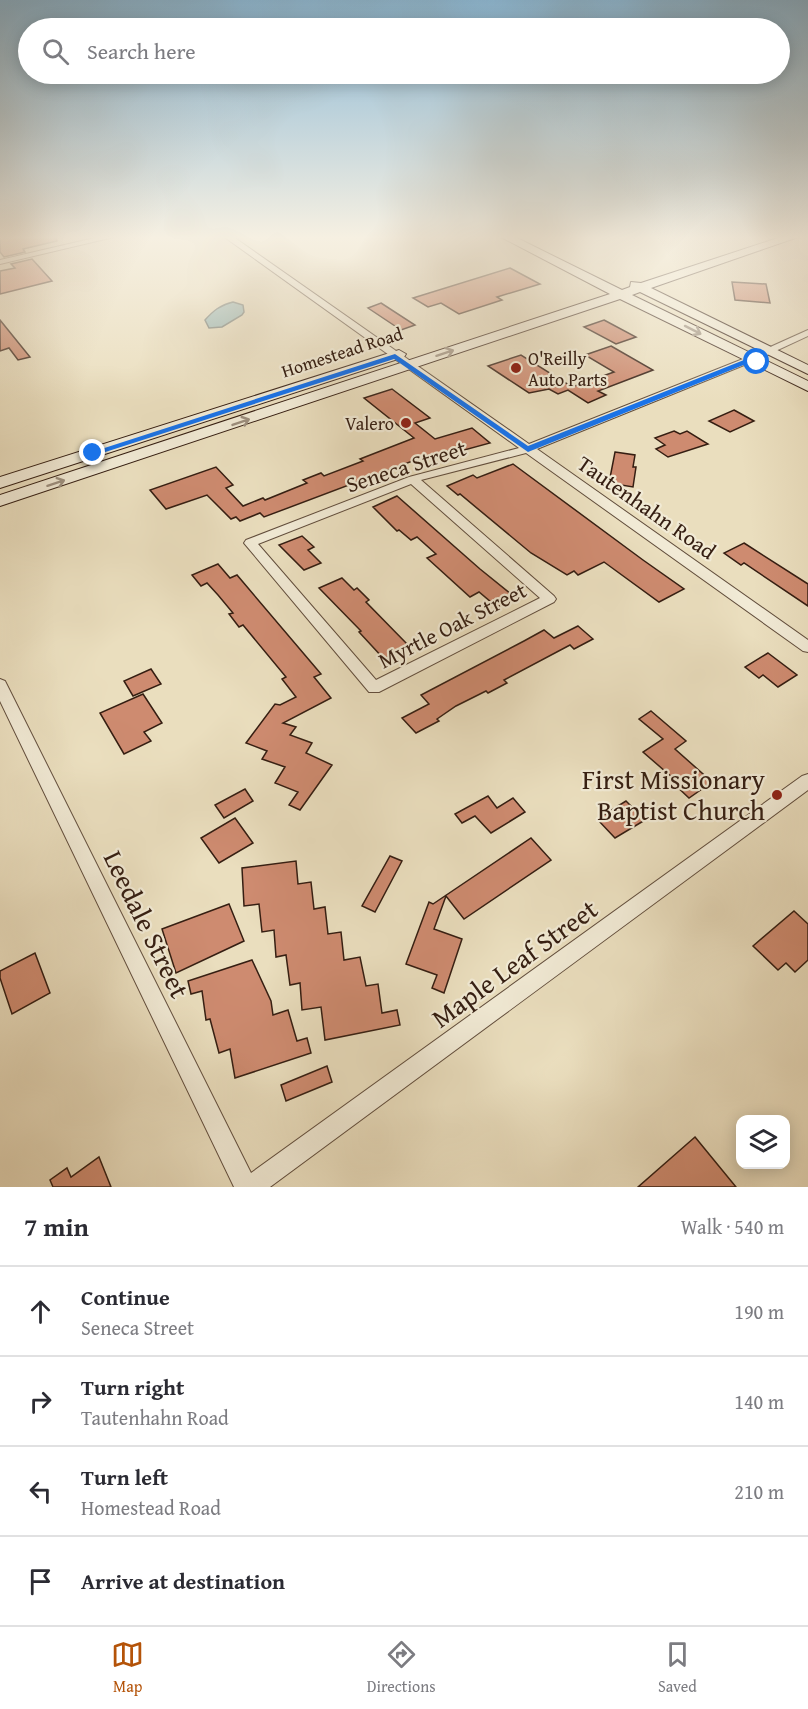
<!DOCTYPE html>
<html lang="en">
<head>
<meta charset="utf-8">
<style>
	body { margin:0; font-family:"Gentium Book Plus",serif; background:#f2f2f3; color:#2b2b33 }
	.controls { position:absolute; right:18px; bottom:18px; display:grid; overflow:hidden; border-radius:12px; box-shadow:0 3px 15px #0003 }
	.controls button { width:54px; height:54px; display:grid; place-items:center; padding:0; border:0; border-bottom:2px solid #e1e1e2; background:#fff; color:#2b2b33; font:30px sans-serif }
	.stop { position:absolute; width:18px; height:18px; margin:-14px; border:4px solid #1a73e8; border-radius:50%; background:#fff }
	.stop.end { background:#1a73e8; border-color:#fff; box-shadow:0 2px 6px #0008 }
	.list { margin:0; padding:0; list-style:none }
	h2 { display:flex; justify-content:space-between; align-items:center; height:78px; margin:0; padding:0 24px; font-size:26px }
	h2 small { font-size:20px; font-weight:400; color:#7c7c81 }
	.list li { display:grid; grid-template-columns:39px 1fr auto; gap:18px; align-items:center; box-sizing:border-box; height:90px; padding:0 24px; border-top:2px solid #e1e1e2 }
	.list b { display:block; font-size:22px; white-space:nowrap }
	.list p { margin:0; font-size:20px; white-space:nowrap; color:#7c7c81 }
	.list em { font-size:20px; font-style:normal; color:#7c7c81 }
	.icon { flex:none; width:33px; height:33px; fill:none; stroke:currentColor; stroke-width:2; stroke-linecap:round; stroke-linejoin:round }
	.map { position:relative; flex:none; width:808px; height:1187px; overflow:hidden }
	.search { position:absolute; background:#fff; box-shadow:0 3px 15px #0003; left:18px; right:18px; top:18px; height:66px; display:flex; align-items:center; gap:15px; box-sizing:border-box; padding:0 21px; border-radius:33px; color:#7c7c81; font-size:22px }
	.sheet { height:438px; background:#fff }
	nav { display:flex; justify-content:space-around; align-items:center; box-sizing:border-box; height:84px; border-top:2px solid #e1e1e2; background:#fff; font-size:16px; color:#7c7c81 }
	nav a { display:grid; justify-items:center; gap:3px }
	nav .on { color:#b45309 }
	.map>svg:first-child { display:block }
</style>
</head>
<body>
<div class="map">
<svg width="808" height="1187" viewBox="0 0 808 1187">
	<rect width="100%" height="100%" fill="#eadebe"/>
	<filter id="stains"><feTurbulence type="fractalNoise" baseFrequency=".00333" numOctaves="4"/><feColorMatrix values="0 0 0 0 .2 0 0 0 0 .09 0 0 0 0 .02 0 0 0 .5 -.17"/></filter>
	<radialGradient id="worn" r=".72"><stop offset=".6" stop-color="#630" stop-opacity="0"/><stop offset="1" stop-color="#630" stop-opacity=".3"/></radialGradient>
	<path fill="#9abbb9" stroke="#727c76" stroke-width="1.5" d="M233 302 243 305 244 312 242 315 222 327 209 328 205 320C213 311 220 305 233 302Z"/>
	<g fill="#ce8b70" stroke="#351e12" stroke-width="1.5">
		<polygon points="0,236 56,236 57,241 23,249 25,252 4,257 0,252"/>
		<polygon points="32,259 52,281 0,294 0,271 15,268 11,264"/>
		<polygon points="510,268 540,284 497,297 502,300 459,314 441,303 428,307 413,298"/>
		<polygon points="732,282 766,284 770,303 735,300"/>
		<polygon points="381,303 415,325 401,330 368,308"/>
		<polygon points="0,320 30,357 18,360 9,348 0,351"/>
		<polygon points="604,320 636,337 616,344 584,327"/>
		<polygon points="611,346 653,370 598,391 606,395 588,403 568,390 558,394 549,389 529,393 488,366 521,355 572,387 614,372 585,355"/>
		<polygon points="392,389 430,418 415,423 435,439 472,428 490,443 457,452 453,449 417,461 415,460 264,517 260,513 240,521 236,517 231,519 207,495 166,509 150,490 216,467 233,485 226,488 243,506 263,498 265,500 307,483 303,480 321,473 324,476 363,461 360,459 414,438 364,398"/>
		<polygon points="734,410 754,421 730,432 709,421"/>
		<polygon points="674,431 680,434 687,431 708,444 668,457 656,449 665,445 655,438"/>
		<polygon points="615,452 635,455 633,467 636,467 633,487 609,483"/>
		<polygon points="513,464 643,560 684,589 659,602 604,562 578,575 574,571 567,575 531,553 460,494 458,495 447,486 473,475 477,478"/>
		<polygon points="397,496 480,569 516,598 497,607 479,592 470,597 427,558 436,554 417,537 411,540 399,530 397,531 373,507"/>
		<polygon points="302,536 314,547 308,550 321,563 304,570 279,545"/>
		<polygon points="744,543 808,584 808,606 744,563 741,565 724,553"/>
		<polygon points="218,564 230,578 237,575 321,674 314,677 331,698 283,723 296,727 290,735 312,743 306,753 332,765 300,810 289,805 298,792 275,783 285,767 262,759 267,751 246,743 275,704 280,705 296,697 282,679 286,677 243,625 239,627 229,614 233,613 218,595 207,583 201,586 192,575"/>
		<polygon points="342,578 354,590 357,588 369,600 366,602 409,646 384,659 359,632 361,631 319,588"/>
		<polygon points="578,626 593,639 574,649 570,645 504,680 507,683 488,693 486,691 456,706 437,719 439,721 416,733 402,718 429,704 421,695 524,641 544,630 554,638"/>
		<polygon points="768,653 797,675 778,687 763,675 759,678 745,667"/>
		<polygon points="151,669 161,684 133,696 124,681"/>
		<polygon points="143,694 162,723 144,732 151,741 124,754 100,713"/>
		<polygon points="651,711 686,741 675,749 712,782 689,798 671,781 674,779 643,752 663,739 639,719"/>
		<polygon points="245,789 253,801 224,818 215,805"/>
		<polygon points="488,796 497,808 513,798 525,812 491,833 475,816 462,823 455,814"/>
		<polygon points="626,801 645,820 615,838 597,819"/>
		<polygon points="235,818 253,843 219,863 201,838"/>
		<polygon points="531,838 551,860 464,919 446,896 434,929 462,939 444,993 432,988 437,975 406,964 429,902 433,904"/>
		<polygon points="390,856 402,861 375,912 362,906"/>
		<polygon points="296,861 298,884 311,882 314,909 325,907 328,934 341,932 344,960 360,957 366,986 378,984 382,1013 397,1010 400,1025 325,1040 321,1007 302,1010 300,983 290,985 286,955 276,957 274,930 262,932 259,904 244,906 242,868"/>
		<polygon points="229,904 244,941 176,973 162,929"/>
		<polygon points="794,911 808,924 808,960 795,972 786,963 778,970 753,946"/>
		<polygon points="35,953 50,993 12,1014 0,978 0,971"/>
		<polygon points="252,960 271,1001 273,1015 288,1010 297,1041 307,1038 311,1053 235,1078 230,1049 219,1053 210,1019 206,1020 202,991 191,994 188,981"/>
		<polygon points="327,1066 332,1082 286,1101 281,1085"/>
		<polygon points="695,1137 736,1187 638,1187"/>
		<polygon points="99,1157 111,1187 53,1187 50,1180 67,1168 71,1177"/>
	</g>
	<g fill="none" stroke-linecap="round" stroke-linejoin="round">
		<defs>
			<g id="minor">
				<polygon points="103,236 118,236 0,264 0,260"/>
				<path d="M223 236H232L529 444 748 357 808 330V336L754 361 537 449 808 640V652L803 651 526 453 421 480 554 596 556 599 554 602 379 692H369L244 543 246 540 409 477 519 448ZM411 484 540 598 376 680 258 544Z"/>
				<polygon points="0,679 5,681 251,1173 802,776 808,774 808,790 270,1187 234,1187 0,701"/>
			</g>
			<g id="secondary">
				<polygon points="499,236 513,236 622,290 630,287 631,282 641,283 784,236 801,236 651,288 808,365 808,374 640,292 632,295 808,381 808,391 620,299 0,506 0,495 610,294"/>
				<polygon points="399,350 406,354 404,357 0,488 0,477"/>
			</g>
		</defs>
		<use href="#minor" stroke="#624e3d" stroke-width="2"/>
		<use href="#secondary" stroke="#351e12" stroke-width="2"/>
		<use href="#minor" fill="#f1ead5" fill-rule="evenodd"/>
		<use href="#secondary" fill="#f1ead5" fill-rule="evenodd"/>
	</g>
	<defs><path id="oneway-shaft" d="M-6 0H5M1.5-3L5.5 0L1.5 3" fill="none" stroke-width="1.6" stroke-linecap="round" stroke-linejoin="round" transform="scale(1.5)"/></defs>
	<g stroke="#9c8e7d">
		<use href="#oneway-shaft" transform="translate(693 330) rotate(27)"/>
		<use href="#oneway-shaft" transform="translate(445 353) rotate(-18)"/>
		<use href="#oneway-shaft" transform="translate(241 422) rotate(-19)"/>
		<use href="#oneway-shaft" transform="translate(56 483) rotate(-18)"/>
	</g>
	<linearGradient id="sky" x2="0" y2="1"><stop stop-color="#89b7d5"/><stop offset="0.59" stop-color="#f6f0e2"/><stop offset="1" stop-color="#f6f0e2" stop-opacity="0"/></linearGradient>
	<rect width="808" height="402" fill="url(#sky)"/>
	<polygon fill="#1a73e8" points="395,354 528,446 749,358 760,362 757,364 751,362 528,452 394,359 96,455 89,453"/>
	<g fill="#8f2418" stroke="#f1ead5" stroke-width="2">
		<circle cx="516" cy="368" r="6"/>
		<circle cx="406" cy="423" r="6"/>
		<circle cx="777" cy="795" r="6"/>
	</g>
	<g text-anchor="middle" dominant-baseline="central" stroke-width="4.5" stroke-linejoin="round" paint-order="stroke">
		<g font-size="18" fill="#351e12" stroke="#f1ead5">
			<text transform="translate(342 352) rotate(-18)">Homestead Road</text>
		</g>
		<g font-size="18" fill="#351e12" stroke="#f1ead5" text-anchor="start">
			<text x="528" y="358">O'Reilly<tspan x="528" dy="21">Auto Parts</tspan></text>
			<text x="394" y="423" text-anchor="end">Valero</text>
		</g>
		<g font-size="22" fill="#351e12" stroke="#f1ead5">
			<text transform="translate(406 466) rotate(-18)">Seneca Street</text>
			<text transform="translate(647 507) rotate(35)">Tautenhahn Road</text>
			<text transform="translate(452 625) rotate(-27)">Myrtle Oak Street</text>
		</g>
		<g font-size="27" fill="#351e12" stroke="#f1ead5" text-anchor="end">
			<text x="765" y="779">First Missionary<tspan x="765" dy="31">Baptist Church</tspan></text>
		</g>
		<g font-size="27" fill="#351e12" stroke="#f1ead5">
			<text transform="translate(147 924) rotate(64)">Leedale Street</text>
			<text transform="translate(514 963) rotate(-36)">Maple Leaf Street</text>
		</g>
	</g>
	<rect width="100%" height="100%" filter="url(#stains)"/>
	<rect width="100%" height="100%" fill="url(#worn)"/>
</svg>
<div class="controls">
<button><svg class="icon" aria-label="layers" viewBox="0 0 24 24"><path d="M12 4l9 5-9 5-9-5zM3 14l9 5 9-5"/></svg></button>
</div>
<div class="stop" style="left:757px;top:362px"></div>
<div class="stop end" style="left:93px;top:453px"></div>
<div class="search"><svg class="icon" aria-label="search" viewBox="0 0 24 24"><circle cx="10" cy="10" r="6"/><path d="M15 15l6 6"/></svg>Search here</div>
</div>
<section class="sheet">
<h2>7 min<small>Walk · 540 m</small></h2>
<ul class="list">
<li><svg class="icon" aria-label="ahead" viewBox="0 0 24 24"><path d="M12 20V5M6 11l6-6 6 6"/></svg><div><b>Continue</b><p>Seneca Street</p></div><em>190 m</em></li>
<li><svg class="icon" aria-label="right" viewBox="0 0 24 24"><path d="M7 20v-9h11M14 6l5 5-5 5"/></svg><div><b>Turn right</b><p>Tautenhahn Road</p></div><em>140 m</em></li>
<li><svg class="icon" aria-label="left" viewBox="0 0 24 24"><path d="M17 20v-9H6M10 6l-5 5 5 5"/></svg><div><b>Turn left</b><p>Homestead Road</p></div><em>210 m</em></li>
<li><svg class="icon" aria-label="arrive" viewBox="0 0 24 24"><path d="M6 21V4h12l-3 4 3 4H6"/></svg><div><b>Arrive at destination</b></div></li>
</ul>
</section>
<nav>
<a class="on"><svg class="icon" aria-label="map" viewBox="0 0 24 24"><path d="M3 6l6-2 6 2 6-2v14l-6 2-6-2-6 2zM9 4v14M15 6v14"/></svg>Map</a>
<a><svg class="icon" aria-label="directions" viewBox="0 0 24 24"><path d="M12 3l9 9-9 9-9-9zM9 14v-3h6M13 9l2 2-2 2"/></svg>Directions</a>
<a><svg class="icon" aria-label="saved" viewBox="0 0 24 24"><path d="M7 4h10v16l-5-4-5 4z"/></svg>Saved</a>
</nav>
</body>
</html>
